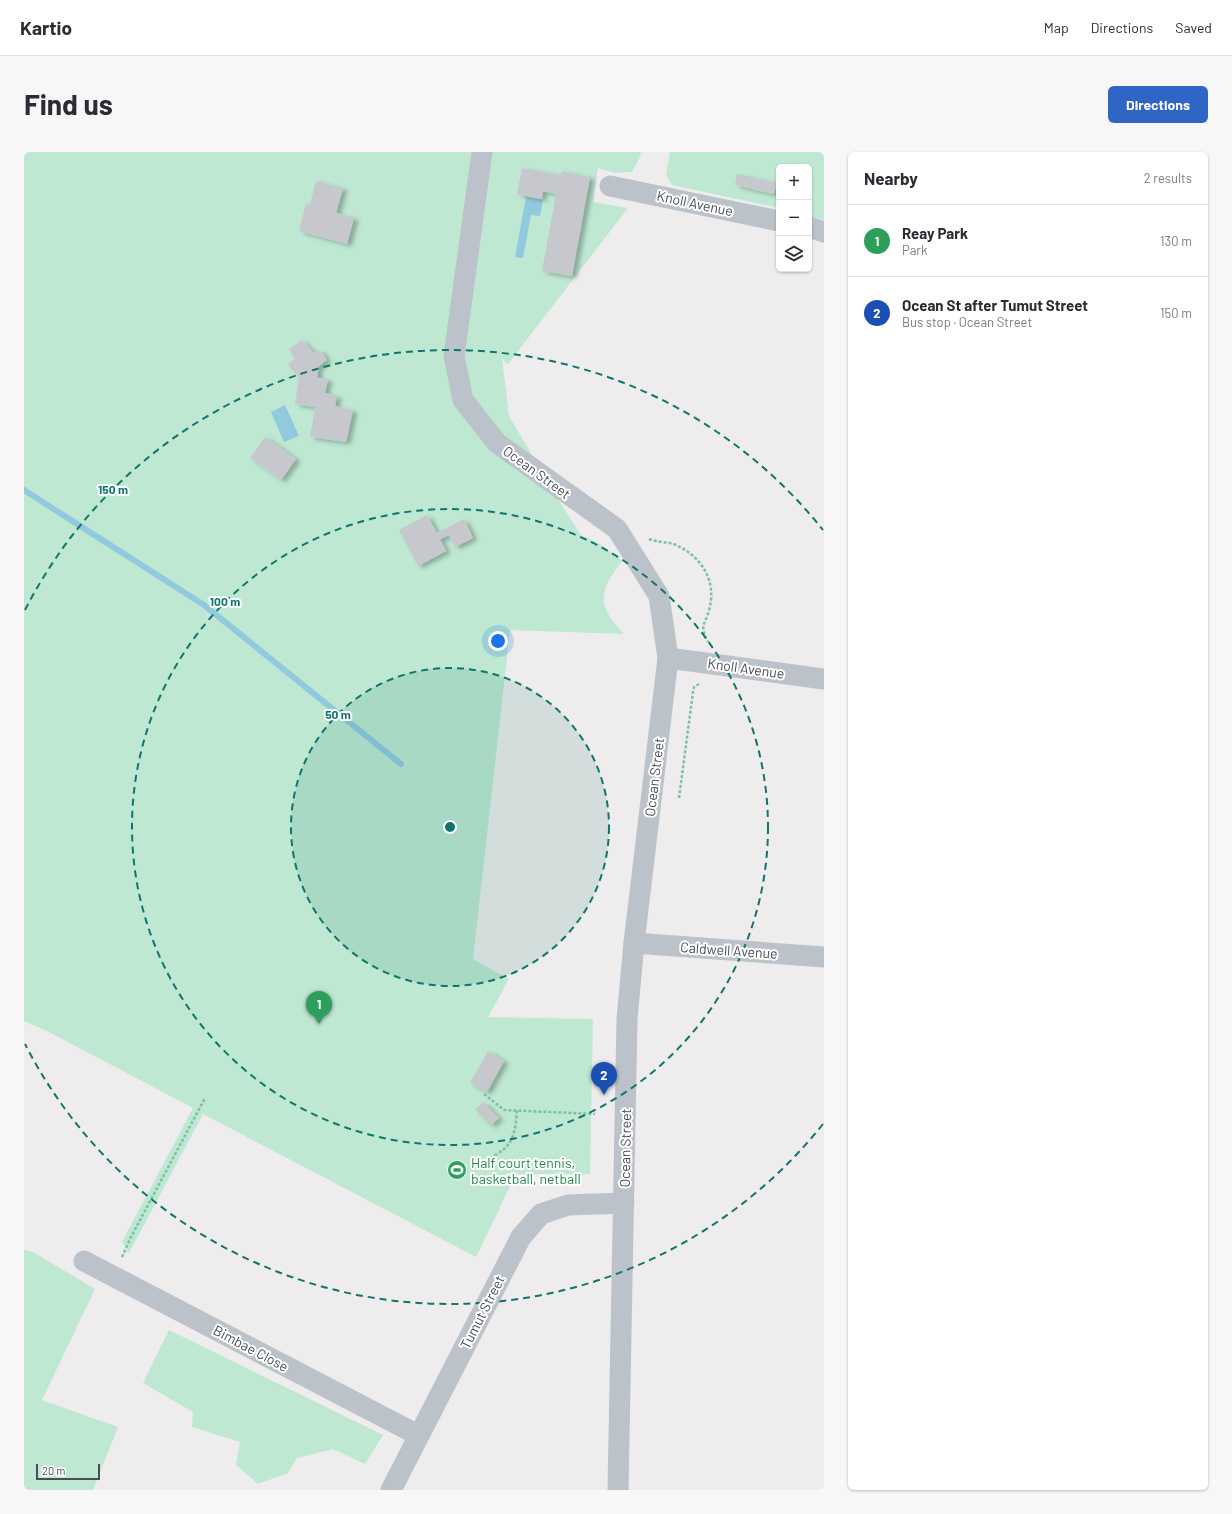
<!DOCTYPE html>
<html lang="en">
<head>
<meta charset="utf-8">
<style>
	body { margin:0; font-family:Barlow,sans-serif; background:#f7f7f7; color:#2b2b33 }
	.controls { position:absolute; right:12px; top:12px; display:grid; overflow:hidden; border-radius:6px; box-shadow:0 1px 3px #0004 }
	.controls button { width:36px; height:36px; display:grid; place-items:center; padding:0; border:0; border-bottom:1px solid #e1e1e2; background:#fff; color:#2b2b33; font:20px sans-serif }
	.scale { position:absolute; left:12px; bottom:10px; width:64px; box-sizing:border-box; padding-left:4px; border:2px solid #474e56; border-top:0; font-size:11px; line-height:14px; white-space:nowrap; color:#474e56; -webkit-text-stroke:3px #fff; paint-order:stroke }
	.you { position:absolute; left:474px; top:489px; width:14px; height:14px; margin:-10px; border:3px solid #fff; border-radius:50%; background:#1a73e8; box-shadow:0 0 0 6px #1a73e833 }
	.badge { display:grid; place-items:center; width:26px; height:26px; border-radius:50%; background:#2f65c5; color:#fff; font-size:13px; font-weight:700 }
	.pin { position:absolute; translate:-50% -33px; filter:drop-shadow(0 1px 2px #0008) }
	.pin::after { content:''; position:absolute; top:21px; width:14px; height:12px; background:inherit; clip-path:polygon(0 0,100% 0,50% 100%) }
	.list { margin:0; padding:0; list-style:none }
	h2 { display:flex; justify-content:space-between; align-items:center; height:52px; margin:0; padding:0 16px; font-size:17px }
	h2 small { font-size:13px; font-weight:400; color:#7c7c81 }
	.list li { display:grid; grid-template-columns:26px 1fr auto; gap:12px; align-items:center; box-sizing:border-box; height:72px; padding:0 16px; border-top:1px solid #e1e1e2 }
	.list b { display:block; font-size:15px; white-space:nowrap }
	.list p { margin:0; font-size:13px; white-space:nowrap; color:#7c7c81 }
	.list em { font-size:13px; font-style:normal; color:#7c7c81 }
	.icon { flex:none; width:22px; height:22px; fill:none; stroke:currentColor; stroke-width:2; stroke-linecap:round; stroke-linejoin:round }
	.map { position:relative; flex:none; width:800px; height:1338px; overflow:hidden; border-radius:6px }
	header { display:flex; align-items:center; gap:24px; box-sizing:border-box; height:56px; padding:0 20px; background:#fff; border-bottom:1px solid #e1e1e2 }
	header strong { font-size:19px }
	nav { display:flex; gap:22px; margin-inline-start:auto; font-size:14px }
	.intro { display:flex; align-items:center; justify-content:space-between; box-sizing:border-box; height:96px; padding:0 24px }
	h1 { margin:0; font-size:28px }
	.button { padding:10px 18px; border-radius:6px; background:#2f65c5; color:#fff; font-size:14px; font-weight:700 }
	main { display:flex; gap:24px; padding:0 24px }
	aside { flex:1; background:#fff; border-radius:6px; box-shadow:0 1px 3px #0004 }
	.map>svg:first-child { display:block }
</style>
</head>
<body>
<header>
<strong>Kartio</strong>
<nav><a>Map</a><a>Directions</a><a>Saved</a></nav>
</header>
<div class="intro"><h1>Find us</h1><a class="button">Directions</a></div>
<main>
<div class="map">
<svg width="800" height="1338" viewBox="0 0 800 1338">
	<defs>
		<filter id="shadow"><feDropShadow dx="4.5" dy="2.5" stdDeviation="2" flood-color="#0004"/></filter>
	</defs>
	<rect width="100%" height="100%" fill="#eeecec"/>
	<g fill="#bee8d2">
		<path d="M0 0H617L615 7 608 20 591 21 574 16 569 50 604 56 484 212 478 207 485 264 535 349 557 383 576 392 598 409C575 439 572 453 600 482L486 478 449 807 485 827 464 865 569 867 566 1022H492L452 1105 179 962 105 1101 98 1090 169 956 23 879 0 869Z"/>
		<polygon points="646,0 800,0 800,68 785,64 785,15 755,15 755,56 648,33 642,23"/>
		<polygon points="0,1098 9,1100 71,1137 18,1248 94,1275 69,1338 0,1338"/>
		<polygon points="145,1178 359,1283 341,1312 309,1297 273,1306 264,1321 234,1332 212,1313 216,1290 168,1275 169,1260 119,1231"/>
	</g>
	<g fill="#91c9df">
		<polygon points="502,45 519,48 516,64 507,63 499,106 491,105"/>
		<polygon points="261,253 275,284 260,290 247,260"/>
	</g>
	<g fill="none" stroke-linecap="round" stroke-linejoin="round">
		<polyline stroke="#91c9df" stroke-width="6" points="0,338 180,453 377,612"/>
	</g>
	<g fill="#c7c8ce" filter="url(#shadow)">
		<polygon points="498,16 537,23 538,19 566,25 548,124 518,119 532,42 519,39 518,47 493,42"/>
		<polygon points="713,22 753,31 750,42 711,33"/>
		<polygon points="292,29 319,36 312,61 330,66 323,92 275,79 282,51 286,52"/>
		<polygon points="278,188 290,201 296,198 303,208 295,214 293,226 304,227 301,241 313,244 311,254 329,258 322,290 286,285 291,255 271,252 275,226 264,212 271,207 265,197"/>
		<polygon points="241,285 272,307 257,328 226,306"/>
		<polygon points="403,363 413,381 440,367 449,386 431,395 425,383 416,387 422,399 394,414 375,378"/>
		<polygon points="464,899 480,909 463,940 446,931"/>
		<polygon points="459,950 475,966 467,973 451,958"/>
	</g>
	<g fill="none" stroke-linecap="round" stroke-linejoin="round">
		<g stroke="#7bc1a4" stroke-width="2.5" stroke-dasharray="3 2" stroke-linecap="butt">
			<path d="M625 387C634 391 645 389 654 394 679 406 693 431 685 458 681 474 675 472 684 490"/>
			<polyline points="655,646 669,540 670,535 675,532"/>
			<polyline points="460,942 480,958 571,962"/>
			<path d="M467 1007C471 1002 478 1000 482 995 491 986 492 971 493 959"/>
			<polyline points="98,1105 106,1087 181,946"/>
		</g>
		<g stroke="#bcc2c9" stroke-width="21">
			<polyline points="458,0 430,204 439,248 473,291 593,377 635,444 644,506 610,791 603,867 594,1338"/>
			<polyline points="586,34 755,69"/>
			<polyline points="785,75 800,80"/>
			<polyline points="644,506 800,527"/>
			<polyline points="610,791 800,805"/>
			<polyline points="60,1109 394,1283"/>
			<polyline points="367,1338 497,1085 517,1062 544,1053 600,1051"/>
		</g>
	</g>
	<circle cx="426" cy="675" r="159" fill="#0f766e" fill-opacity=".12"/>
	<g fill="none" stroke="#0f766e" stroke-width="2" stroke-dasharray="7 5">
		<circle cx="426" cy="675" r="159"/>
		<circle cx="426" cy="675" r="318"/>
		<path d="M799 972A477 477 0 0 1 1 892M1 458A477 477 0 0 1 799 378"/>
	</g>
	<defs>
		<symbol id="stadium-disc" viewBox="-11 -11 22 22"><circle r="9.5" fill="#2e9e5b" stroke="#fff"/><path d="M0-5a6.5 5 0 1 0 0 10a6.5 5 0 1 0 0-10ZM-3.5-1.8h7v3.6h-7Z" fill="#fff"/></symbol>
	</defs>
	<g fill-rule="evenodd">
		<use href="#stadium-disc" x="422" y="1007" width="22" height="22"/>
	</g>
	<g text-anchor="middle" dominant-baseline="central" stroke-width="4" stroke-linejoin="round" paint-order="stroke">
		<g font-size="14" fill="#474e56" stroke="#fff">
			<text transform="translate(671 51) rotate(12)">Knoll Avenue</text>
			<text transform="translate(513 320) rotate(36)">Ocean Street</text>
			<text transform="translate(722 516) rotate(8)">Knoll Avenue</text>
			<text transform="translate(630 625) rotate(-83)">Ocean Street</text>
			<text transform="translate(705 798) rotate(4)">Caldwell Avenue</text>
			<text transform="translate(601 996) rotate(-89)">Ocean Street</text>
			<text transform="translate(458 1160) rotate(-63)">Tumut Street</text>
			<text transform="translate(227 1196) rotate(28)">Bimbae Close</text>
		</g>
		<g font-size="14" fill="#27864d" stroke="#fff" text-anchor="start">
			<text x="447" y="1010">Half court tennis,<tspan x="447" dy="16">basketball, netball</tspan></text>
		</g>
	</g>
	<circle cx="426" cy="675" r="6" fill="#0f766e" stroke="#fff" stroke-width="2"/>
	<g font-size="12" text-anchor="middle" font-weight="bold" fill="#0f766e" stroke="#fff" stroke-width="4" stroke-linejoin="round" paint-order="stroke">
		<text x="89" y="342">150 m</text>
		<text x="201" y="454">100 m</text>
		<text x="314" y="567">50 m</text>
	</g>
</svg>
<div class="controls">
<button>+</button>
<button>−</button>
<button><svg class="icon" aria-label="layers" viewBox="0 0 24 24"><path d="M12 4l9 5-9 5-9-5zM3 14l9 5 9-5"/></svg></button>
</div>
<div class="scale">20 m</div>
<div class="you"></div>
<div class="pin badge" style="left:295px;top:872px;background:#2e9e5b">1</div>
<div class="pin badge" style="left:580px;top:943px;background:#1a4fb4">2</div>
</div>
<aside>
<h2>Nearby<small>2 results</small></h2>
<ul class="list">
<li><span class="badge" style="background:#2e9e5b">1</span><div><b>Reay Park</b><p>Park</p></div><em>130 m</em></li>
<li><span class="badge" style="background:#1a4fb4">2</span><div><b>Ocean St after Tumut Street</b><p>Bus stop · Ocean Street</p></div><em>150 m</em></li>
</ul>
</aside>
</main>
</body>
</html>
